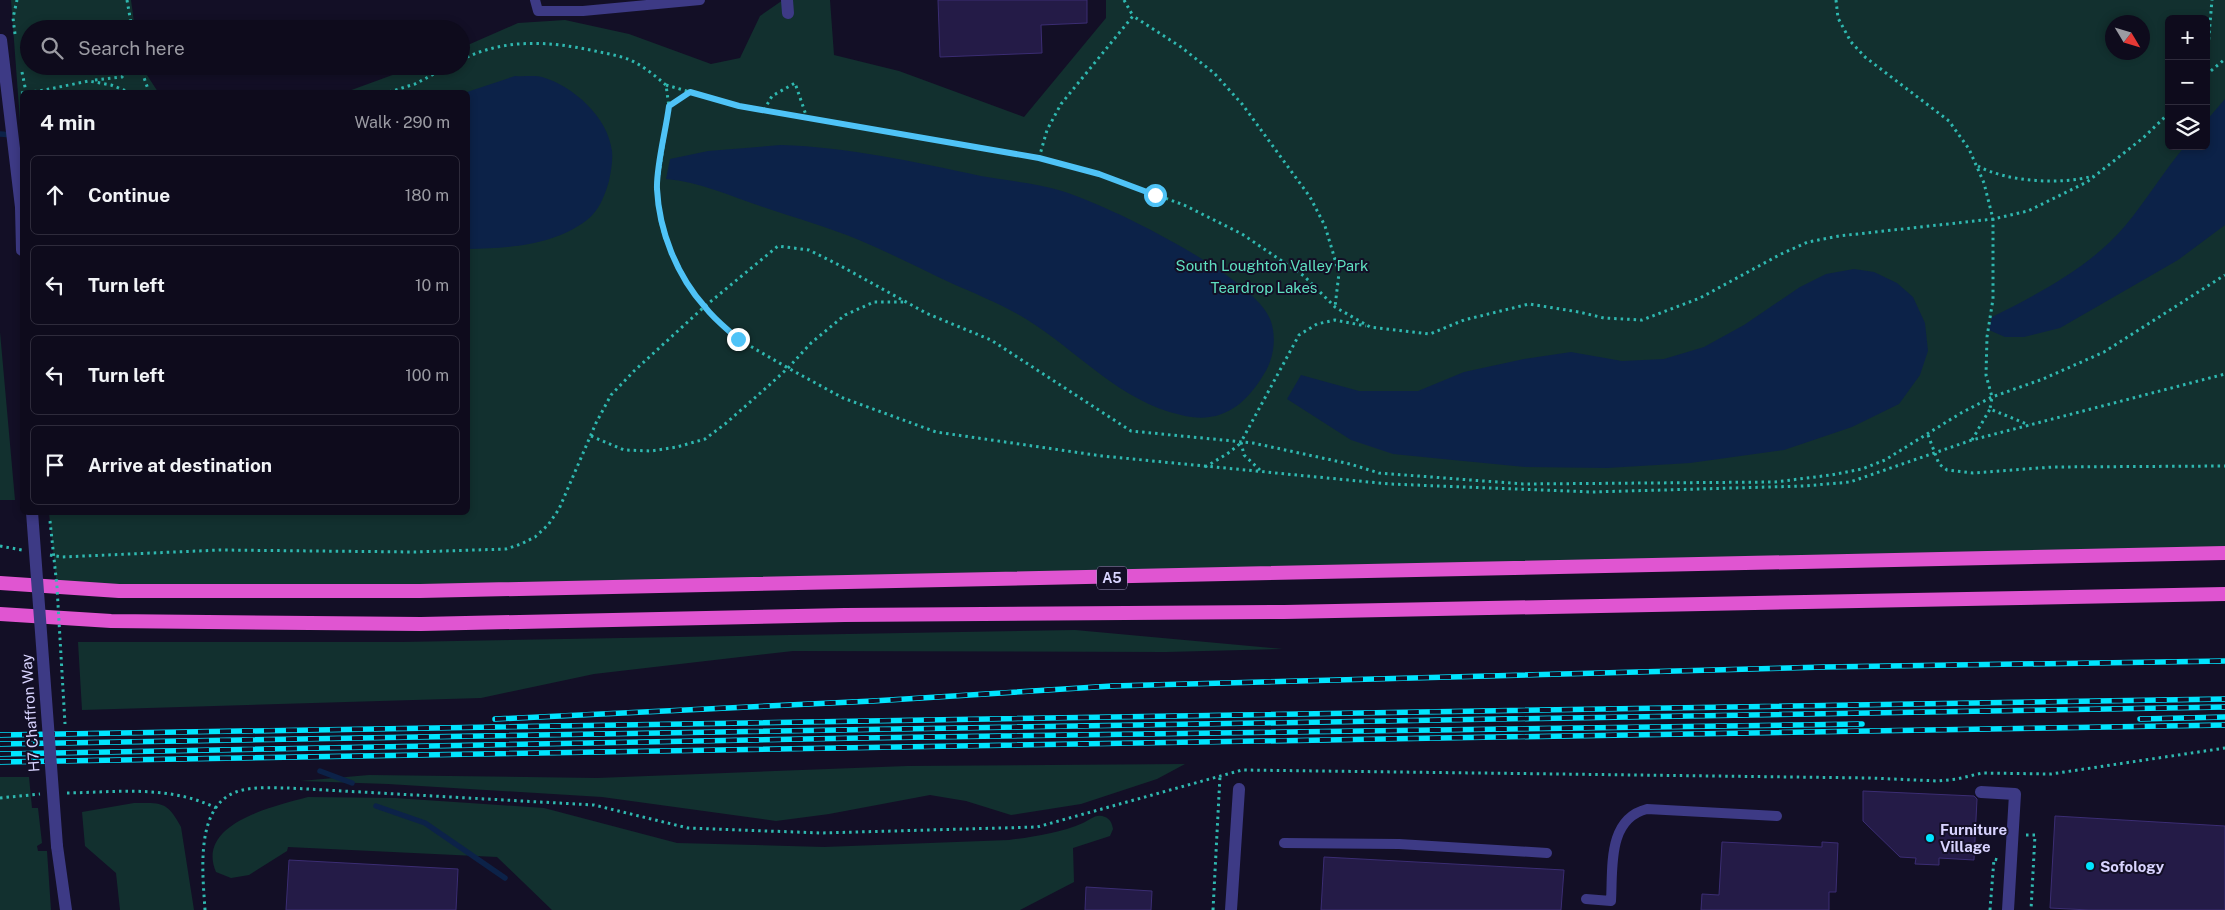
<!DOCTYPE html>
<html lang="en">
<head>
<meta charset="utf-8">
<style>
	body { margin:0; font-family:"Public Sans",sans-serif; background:#171425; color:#f1f3f6 }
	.controls { position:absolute; right:15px; top:15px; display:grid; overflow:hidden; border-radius:8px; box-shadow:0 2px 8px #0003 }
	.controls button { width:45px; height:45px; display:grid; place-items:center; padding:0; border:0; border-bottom:1px solid #2e2b3b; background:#0e0b1c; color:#f1f3f6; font:25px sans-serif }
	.compass { position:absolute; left:2105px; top:15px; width:45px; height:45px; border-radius:50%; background:#0e0b1c; box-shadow:0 2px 8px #0003; rotate:128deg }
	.stop { position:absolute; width:15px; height:15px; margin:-11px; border:4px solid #4fc3f7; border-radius:50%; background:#fff }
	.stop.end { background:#4fc3f7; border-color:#fff; box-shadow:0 1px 5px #0008 }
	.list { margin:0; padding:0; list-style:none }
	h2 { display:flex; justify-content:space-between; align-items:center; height:65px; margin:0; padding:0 20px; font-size:21px }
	h2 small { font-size:16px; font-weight:400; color:#9b9ba3 }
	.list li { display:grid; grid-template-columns:32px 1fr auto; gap:15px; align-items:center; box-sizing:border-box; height:80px; margin:0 10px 10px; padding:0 10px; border:1px solid #2e2b3b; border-radius:8px }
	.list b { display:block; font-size:19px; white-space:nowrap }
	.list em { font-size:16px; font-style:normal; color:#9b9ba3 }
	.icon { flex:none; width:28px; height:28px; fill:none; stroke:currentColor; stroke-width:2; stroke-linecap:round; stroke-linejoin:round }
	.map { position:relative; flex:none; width:2225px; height:910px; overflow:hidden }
	.search { position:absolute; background:#0e0b1c; box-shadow:0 2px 8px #0003; left:20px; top:20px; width:450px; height:55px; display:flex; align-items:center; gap:12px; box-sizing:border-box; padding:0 18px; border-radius:28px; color:#9b9ba3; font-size:19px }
	.panel { position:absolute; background:#0e0b1c; box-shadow:0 2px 8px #0003; left:20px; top:90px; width:450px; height:425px; border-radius:8px }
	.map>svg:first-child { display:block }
</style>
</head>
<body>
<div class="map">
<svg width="2225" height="910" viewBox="0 0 2225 910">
	<rect width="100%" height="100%" fill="#130f26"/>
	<g fill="#12302f" fill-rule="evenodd">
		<polygon points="11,0 131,0 135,29 29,29 29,66 141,66 158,92 22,92 22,148"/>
		<path d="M783 0H830L834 55 899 71 1024 117 1106 18V0H2225V555L851 584 57 587 49 513 468 512V92H346L417 66H461V48L518 23 565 20 629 34 711 64 740 58 760 16ZM2169 19H2206V146H2169ZM2112 22H2142V52H2112Z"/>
		<polygon points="0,332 15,500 0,500"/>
		<polygon points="1075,630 1283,649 1166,652 793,651 594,674 481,698 82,710 78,642 402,642"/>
		<polygon points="1185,764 1157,779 1081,804 1011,815 966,801 930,795 829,814 776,821 602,797 388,784 300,781 369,775 597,778 907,766"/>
		<polygon points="0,777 29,777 32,808 38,808 42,843 37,846 38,851 47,851 51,910 0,910"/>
		<path d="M308 797 395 798 544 808 677 843 824 847 1009 840C1033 837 1060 833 1083 823 1090 820 1096 813 1105 817 1110 819 1112 823 1113 829L1110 836 1073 848 1074 882 1020 910H552L497 857 288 847 287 851 249 875 231 878 216 872C195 823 275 806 308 797Z"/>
		<path d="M134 803C162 803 167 801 181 827L194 910H120L116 873 85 846 82 812Z"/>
	</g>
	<g fill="#0c2248">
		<path d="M515 76C524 77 534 75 542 77 573 86 608 117 612 151 613 161 611 171 609 181 605 195 599 211 587 220 553 246 508 248 468 249L467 92Z"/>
		<path d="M2225 99V225L2178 260 2060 328 2024 337H2005L1989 330 1992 317C2040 293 2090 267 2125 226 2146 201 2163 172 2185 146H2206V121Z"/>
		<path d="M781 145C848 147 915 162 981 176 1008 181 1037 183 1062 191 1108 205 1253 276 1270 319 1277 336 1274 359 1264 374 1245 406 1220 425 1181 415 1119 401 1078 351 1026 319 1003 305 976 294 951 283 921 269 890 253 859 240 828 227 795 218 763 207 730 196 700 182 666 179L670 159 708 151Z"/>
		<polygon points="1854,269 1874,272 1897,283 1913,297 1925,323 1928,351 1920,375 1899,404 1852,427 1784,450 1690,463 1607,468 1525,467 1453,460 1393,454 1351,440 1287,399 1301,375 1359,391 1418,391 1464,372 1524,359 1571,352 1622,361 1664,359 1704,347 1744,325 1800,287 1826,274"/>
	</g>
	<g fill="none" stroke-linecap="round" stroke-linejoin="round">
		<g stroke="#0c2248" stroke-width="5.5">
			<polyline points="0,134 13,135"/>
			<polyline points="320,771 352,783"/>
			<polyline points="376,806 425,823 505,878"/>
		</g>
	</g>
	<g fill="#241b47" stroke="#3b2d73">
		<polygon points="938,0 1087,0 1087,23 1041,25 1042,53 940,57"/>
		<polygon points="1863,791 1974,796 1977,799 1974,860 1939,858 1939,865 1915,864 1916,858 1900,857 1863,821"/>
		<polygon points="2055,816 2225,826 2225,910 2089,910 2050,908"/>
		<polygon points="1722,842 1822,847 1822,842 1838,843 1836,892 1829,892 1829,910 1701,910 1702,894 1719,895"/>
		<polygon points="1324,857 1564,870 1561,910 1321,910"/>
		<polygon points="289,860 458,869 456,910 286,910"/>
		<polygon points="1086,887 1152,891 1151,910 1085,910"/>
	</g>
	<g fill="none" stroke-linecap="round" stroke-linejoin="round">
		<g stroke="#2fb8b0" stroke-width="3" stroke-dasharray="2.5 4" stroke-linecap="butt">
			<polyline points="127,0 132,29"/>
			<polyline points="1124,0 1133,16"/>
			<polyline points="1836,0 1838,18 1851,42 1865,57 1949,121 1969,149 1984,183 1993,219 1993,299 1987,337 1986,375 1992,397 1990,409 2029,425"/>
			<polyline points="15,34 13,18 17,0"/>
			<path d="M461 60C504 38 549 41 595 51 605 53 615 55 625 58 640 63 654 75 666 85L669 107 657 188 660 220 665 239 687 282 704 307 738 339 788 368 843 398 936 432 1102 456 1389 484 1592 492 1804 486 1850 482 1972 440 2225 374"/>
			<polyline points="140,66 149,92"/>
			<polyline points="2206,72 2212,0"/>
			<polyline points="2206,75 2225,59"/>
			<polyline points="95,80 122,77 130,66"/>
			<polyline points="666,85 739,106 1039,158 1099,174 1184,205 1242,234 1304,276 1335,307 1370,327 1430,334 1464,320 1529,304 1579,312 1604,318 1642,320 1700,298 1781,254 1808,242 1839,236 1993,219 2028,211 2087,182 2143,138 2169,113"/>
			<polyline points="389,92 415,84 449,66"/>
			<polyline points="21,93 39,91 89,81 111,85 129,92"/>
			<polyline points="669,107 690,92"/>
			<polyline points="764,110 772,96 795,83 807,118"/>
			<polyline points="1039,158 1047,130 1061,104 1133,16 1181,47 1214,73 1242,104 1310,197 1325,226 1339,273 1335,307"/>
			<path d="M1978 166C2007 182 2061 185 2093 176"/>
			<polyline points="1928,435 1939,464 1947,470 1973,473 2053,467 2225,466"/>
			<polyline points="591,436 624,450 651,451 677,447 705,439 725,424 766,388 788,368 811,343 845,315 874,302 905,302"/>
			<polyline points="1972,440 1990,409"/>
			<polyline points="1205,467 1227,454 1241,443"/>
			<polyline points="1260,470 1244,455 1241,442 1299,335 1317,324 1335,320 1366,326"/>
			<polyline points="0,546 22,550"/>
			<polyline points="50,555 62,557 220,550 414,552 506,549 521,544 535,537 548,525 559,509 596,423 611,395 634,371 704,307 778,246 809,250 839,265 926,313 991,340 1131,431 1253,443 1350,464 1379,473 1523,484 1775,482 1831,475 1862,469 1885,460 1961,413 1992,397 2043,379 2104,352 2225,275"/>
			<path d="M67 793C117 792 170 785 216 808"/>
			<polyline points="0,798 40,794"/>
			<polyline points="2026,835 2035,835 2031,910"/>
			<path d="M205 910C203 876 194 807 236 792 252 786 272 788 289 788L594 805 688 828 821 833 1037 827 1242 770 1870 778 1938 781 1957 779 1982 773 2051 774 2225 748"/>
			<polyline points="1213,910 1220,776"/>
			<polyline points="1990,910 1994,859 1998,860"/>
		</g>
		<g stroke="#3d3a85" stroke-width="10">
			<polyline points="535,0 538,11 583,11 700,0"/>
			<polyline points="1284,843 1399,844 1547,853"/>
			<path d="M1586 899 1611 901C1613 868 1607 819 1647 809L1777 816"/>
		</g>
		<g stroke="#3d3a85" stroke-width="12">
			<polyline points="787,0 788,13"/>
			<polyline points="1981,792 2015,794 2008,910"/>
			<polyline points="1231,910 1239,789"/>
		</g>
		<g stroke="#3d3a85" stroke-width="12">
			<polyline points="21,207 22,250"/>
			<polyline points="57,846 66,910"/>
		</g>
		<g stroke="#e055d1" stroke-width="14">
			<polyline points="0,583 119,591 420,591 2225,553"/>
			<polyline points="0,614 111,621 421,624 845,615 1284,612 2225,594"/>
		</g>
		<defs>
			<g id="rail">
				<polyline points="495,719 873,701 1112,686 1825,667 2225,661"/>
				<polyline points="2140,719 2225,717"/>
				<polyline points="0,735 2225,699"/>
				<polyline points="0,744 2225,707"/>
				<polyline points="0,754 861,738 1862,724"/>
				<polyline points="0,762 2225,725"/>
			</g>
		</defs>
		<use href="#rail" stroke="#00e5ff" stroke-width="5.5"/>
		<use href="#rail" stroke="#130f26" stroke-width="4" stroke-dasharray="11" stroke-linecap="butt"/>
		<g stroke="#2fb8b0" stroke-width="3" stroke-dasharray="2.5 4" stroke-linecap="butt">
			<polyline points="22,72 26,92"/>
			<polyline points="50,521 57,587 65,724"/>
		</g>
		<g stroke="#3d3a85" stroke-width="12">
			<polyline points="1,40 21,207"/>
			<polyline points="32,512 57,846"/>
		</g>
	</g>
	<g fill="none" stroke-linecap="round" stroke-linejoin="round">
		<path stroke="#4fc3f7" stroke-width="6" d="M738 339C727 329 714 319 705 307 677 276 659 231 657 189 656 167 666 130 669 106L690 92 739 106 1039 158 1099 174 1155 195"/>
	</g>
	<g fill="#00e5ff" stroke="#130f26" stroke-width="2">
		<circle cx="1930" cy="838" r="5"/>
		<circle cx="2090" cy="866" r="5"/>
	</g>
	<g text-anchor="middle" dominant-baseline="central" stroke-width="4" stroke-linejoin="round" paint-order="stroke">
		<rect fill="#130f26" stroke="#9e99be" stroke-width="1" x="1097" y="566.5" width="30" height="23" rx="4"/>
		<g font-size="14" font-weight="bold" fill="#d9d4ff">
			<text x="1112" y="578">A5</text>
		</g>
		<g font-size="15" fill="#5fe0c0" stroke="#130f26">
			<text x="1272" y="265">South Loughton Valley Park</text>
			<text x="1264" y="287">Teardrop Lakes</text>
		</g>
		<g font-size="15" fill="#d9d4ff" stroke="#130f26">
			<text transform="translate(30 713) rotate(-94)">H7 Chaffron Way</text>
		</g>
		<g font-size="15" font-weight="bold" fill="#d9d4ff" stroke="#130f26" text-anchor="start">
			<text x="1940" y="829">Furniture<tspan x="1940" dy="17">Village</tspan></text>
			<text x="2100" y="866">Sofology</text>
		</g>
	</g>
</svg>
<div class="controls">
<button>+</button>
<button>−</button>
<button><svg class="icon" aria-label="layers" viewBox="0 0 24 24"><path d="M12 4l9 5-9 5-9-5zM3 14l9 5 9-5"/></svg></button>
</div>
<svg class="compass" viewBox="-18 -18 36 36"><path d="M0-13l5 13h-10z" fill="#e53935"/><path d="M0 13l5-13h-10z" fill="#9b9ba3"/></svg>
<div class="stop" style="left:1155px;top:195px"></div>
<div class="stop end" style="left:738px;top:339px"></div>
<div class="search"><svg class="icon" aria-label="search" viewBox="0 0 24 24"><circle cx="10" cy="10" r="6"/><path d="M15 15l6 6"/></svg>Search here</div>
<section class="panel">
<h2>4 min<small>Walk · 290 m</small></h2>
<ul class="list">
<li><svg class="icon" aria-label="ahead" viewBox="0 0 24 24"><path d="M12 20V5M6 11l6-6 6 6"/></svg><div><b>Continue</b></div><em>180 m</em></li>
<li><svg class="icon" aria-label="left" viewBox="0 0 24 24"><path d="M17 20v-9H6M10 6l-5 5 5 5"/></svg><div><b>Turn left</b></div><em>10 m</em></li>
<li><svg class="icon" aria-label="left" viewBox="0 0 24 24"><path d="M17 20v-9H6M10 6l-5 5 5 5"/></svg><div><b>Turn left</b></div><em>100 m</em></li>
<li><svg class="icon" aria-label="arrive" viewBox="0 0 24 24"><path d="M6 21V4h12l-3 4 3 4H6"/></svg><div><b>Arrive at destination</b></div></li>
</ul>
</section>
</div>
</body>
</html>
